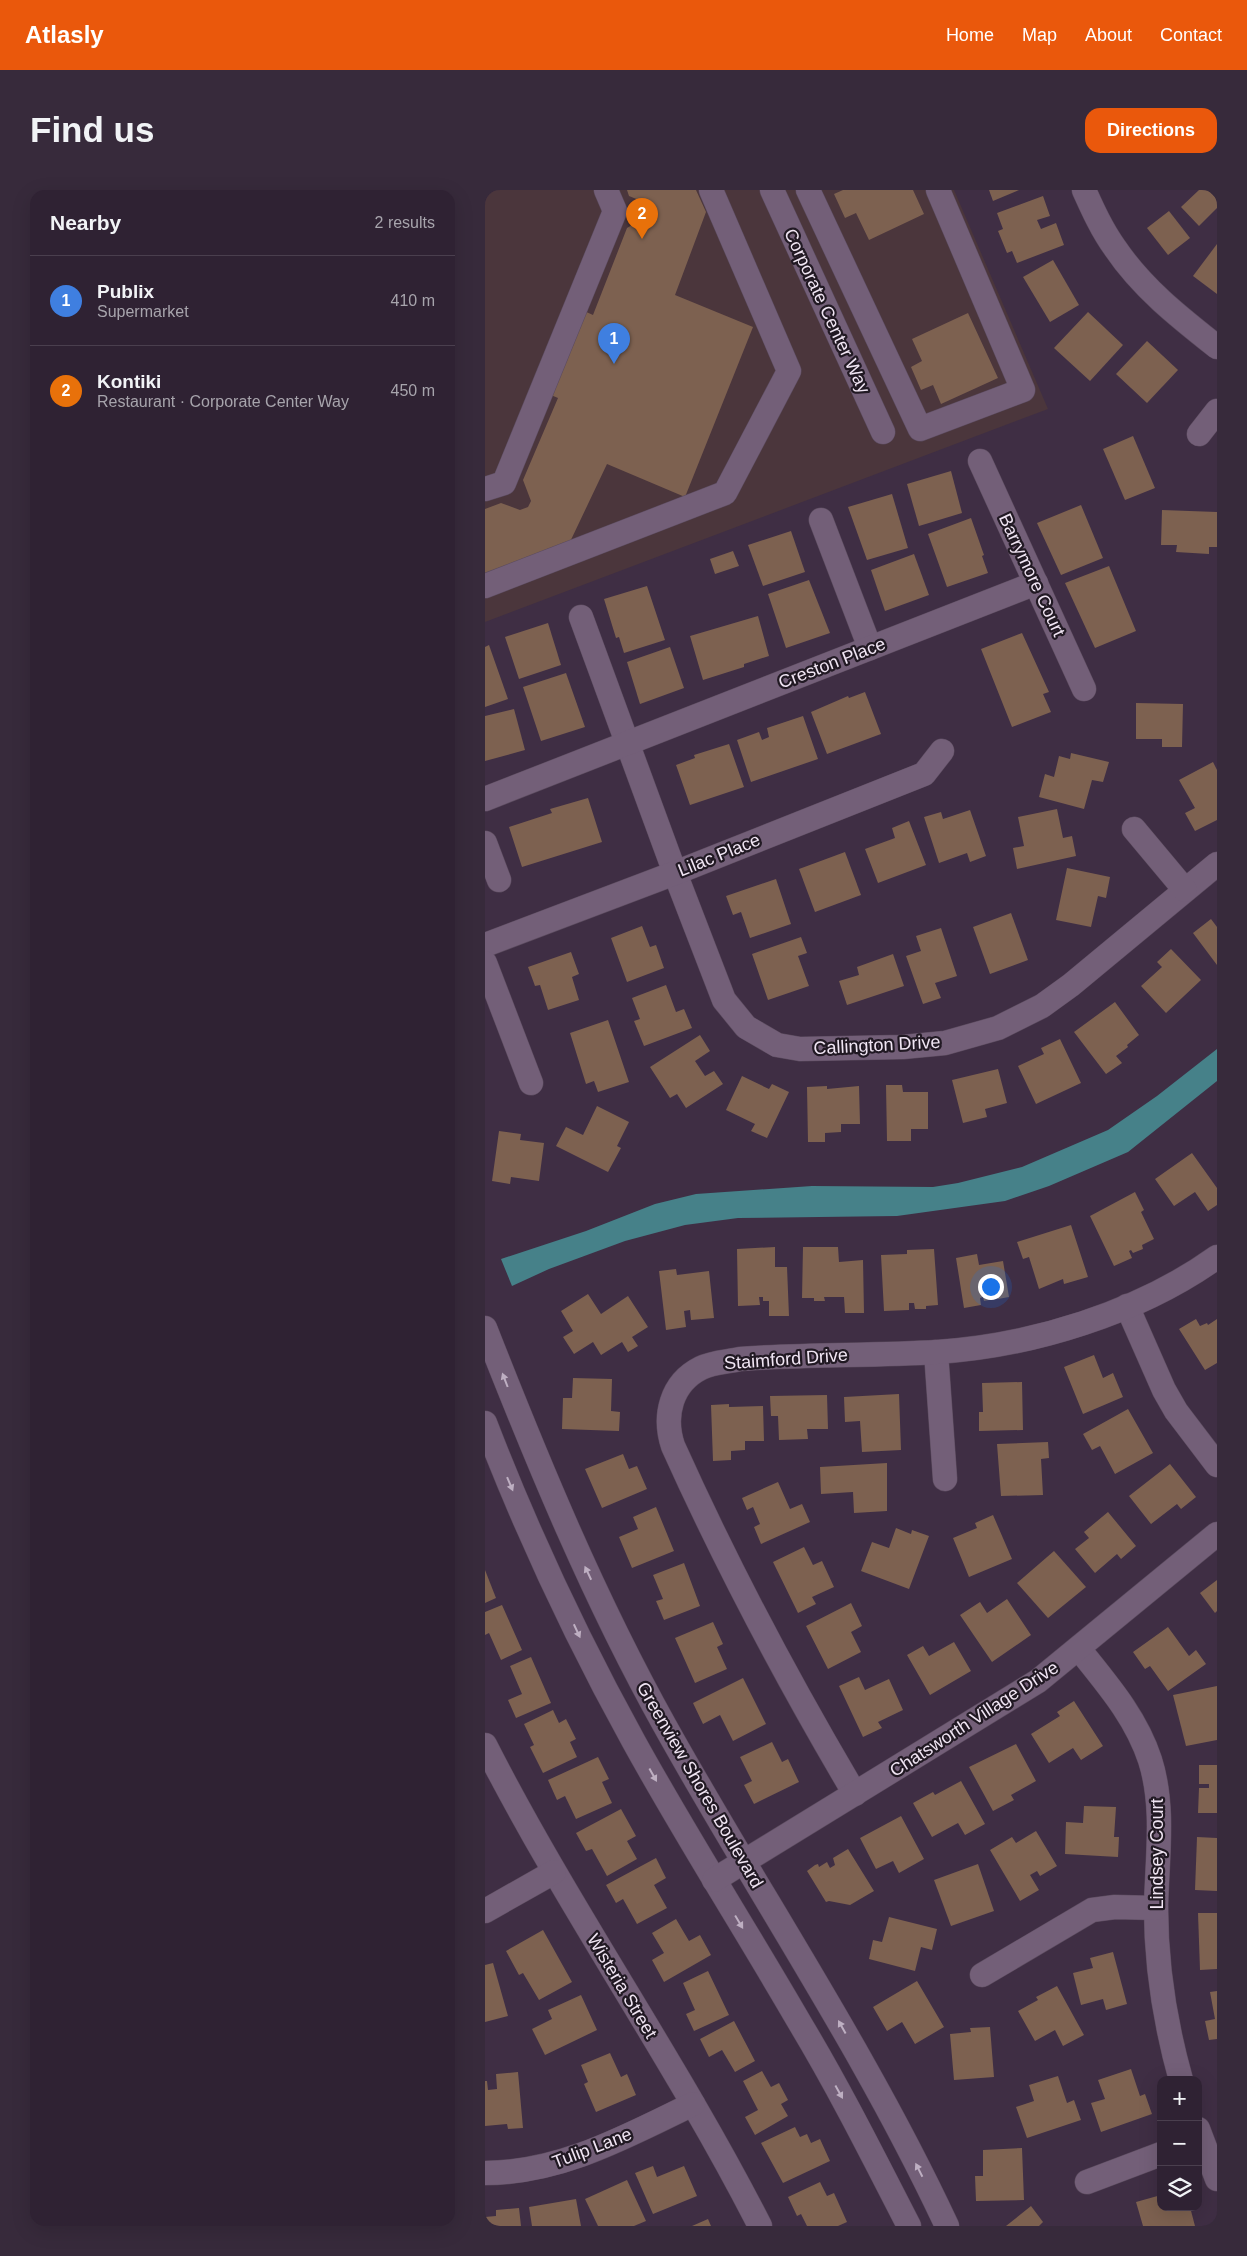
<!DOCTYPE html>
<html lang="en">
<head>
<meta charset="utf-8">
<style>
	body { margin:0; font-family:Helvetica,sans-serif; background:#372a3b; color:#f1f3f6 }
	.controls { position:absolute; right:15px; bottom:15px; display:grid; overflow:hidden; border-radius:10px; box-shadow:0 5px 20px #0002 }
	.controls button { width:45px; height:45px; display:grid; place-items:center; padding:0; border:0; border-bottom:1px solid #4a3f4e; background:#2f2233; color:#f1f3f6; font:25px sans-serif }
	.you { position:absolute; left:505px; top:1096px; width:18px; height:18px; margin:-12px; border:4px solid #fff; border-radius:50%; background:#1a73e8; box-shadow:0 0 0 8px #1a73e833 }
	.badge { display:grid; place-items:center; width:32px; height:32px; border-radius:50%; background:#ea580c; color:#fff; font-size:16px; font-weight:700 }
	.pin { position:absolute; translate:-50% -41px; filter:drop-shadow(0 1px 2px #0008) }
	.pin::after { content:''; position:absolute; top:26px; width:18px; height:15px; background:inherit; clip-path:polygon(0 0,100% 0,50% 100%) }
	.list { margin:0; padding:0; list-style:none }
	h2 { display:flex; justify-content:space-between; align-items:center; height:65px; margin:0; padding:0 20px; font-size:21px }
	h2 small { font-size:16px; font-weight:400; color:#a7a4ac }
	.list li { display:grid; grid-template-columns:32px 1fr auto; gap:15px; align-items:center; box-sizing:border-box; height:90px; padding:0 20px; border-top:1px solid #4a3f4e }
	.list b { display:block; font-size:19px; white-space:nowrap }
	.list p { margin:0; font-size:16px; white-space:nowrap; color:#a7a4ac }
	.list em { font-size:16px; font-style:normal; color:#a7a4ac }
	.icon { flex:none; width:28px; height:28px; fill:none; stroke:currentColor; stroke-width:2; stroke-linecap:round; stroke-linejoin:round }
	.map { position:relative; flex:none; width:732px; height:2036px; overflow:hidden; border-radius:15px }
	header { display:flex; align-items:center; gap:30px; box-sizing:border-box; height:70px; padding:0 25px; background:#ea580c; color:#fff }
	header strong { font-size:24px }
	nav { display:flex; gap:28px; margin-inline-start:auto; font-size:18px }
	.intro { display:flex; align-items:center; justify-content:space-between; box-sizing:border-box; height:120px; padding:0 30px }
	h1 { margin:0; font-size:35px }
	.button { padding:12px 22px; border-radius:15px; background:#ea580c; color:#fff; font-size:18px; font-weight:700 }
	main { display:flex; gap:30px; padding:0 30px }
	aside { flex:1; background:#2f2233; border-radius:15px; box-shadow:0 5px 20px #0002 }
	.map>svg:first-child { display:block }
</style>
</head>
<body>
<header>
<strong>Atlasly</strong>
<nav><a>Home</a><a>Map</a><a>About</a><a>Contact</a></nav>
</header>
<div class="intro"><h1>Find us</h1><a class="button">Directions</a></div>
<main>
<aside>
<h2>Nearby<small>2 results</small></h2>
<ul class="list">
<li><span class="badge" style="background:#3f7fe0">1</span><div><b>Publix</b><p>Supermarket</p></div><em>410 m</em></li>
<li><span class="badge" style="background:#e8710a">2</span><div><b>Kontiki</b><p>Restaurant · Corporate Center Way</p></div><em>450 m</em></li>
</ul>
</aside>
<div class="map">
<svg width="732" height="2036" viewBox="0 0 732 2036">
	<rect width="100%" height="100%" fill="#3f2e44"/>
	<polygon fill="#4b363c" points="0,0 469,0 563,219 0,432"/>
	<polygon fill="#468189" points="732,859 732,891 643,962 564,996 520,1011 412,1026 253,1028 200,1035 140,1051 64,1079 27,1096 16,1069 101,1041 170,1014 211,1004 327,996 448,997 473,993 537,977 623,940 672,906"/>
	<g fill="#7d6150">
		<polygon points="142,0 211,0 221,22 190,105 268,137 200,307 122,274 84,354 0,386 0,319 16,313 35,320 43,317 46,311 38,290 73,208 61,203 97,120 108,125 142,38 162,26 165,20 161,13 144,6"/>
		<polygon points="358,0 428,0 439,24 384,50 371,23 360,28 349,4"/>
		<polygon points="504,0 534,0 508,11"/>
		<polygon points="714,0 723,0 732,9 732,18 714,36 696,17"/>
		<polygon points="558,6 565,26 552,30 556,39 571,33 579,55 532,73 527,61 522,63 513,41 518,39 512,23"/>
		<polygon points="684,21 705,48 683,65 662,38"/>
		<polygon points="732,54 732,104 708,86"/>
		<polygon points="568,70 594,115 565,132 538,87"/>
		<polygon points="603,122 638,155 605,191 569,158"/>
		<polygon points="483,123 513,188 456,214 448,195 436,200 426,177 437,171 427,149"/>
		<polygon points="662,151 693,180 662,213 631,184"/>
		<polygon points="648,246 670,298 640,310 618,259"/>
		<polygon points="466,281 477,323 434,336 422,294"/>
		<polygon points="407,304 423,358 382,370 363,317"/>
		<polygon points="596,315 618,368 576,385 552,333"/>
		<polygon points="677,320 732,322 732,357 724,357 724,364 691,362 692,355 676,355"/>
		<polygon points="486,328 499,365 497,366 503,383 462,397 443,344"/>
		<polygon points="306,341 320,382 278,396 263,355"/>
		<polygon points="248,361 254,376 230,384 225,369"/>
		<polygon points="429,364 444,405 400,421 386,380"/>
		<polygon points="624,376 651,441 610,458 580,393"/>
		<polygon points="324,390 345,443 301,458 283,404"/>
		<polygon points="162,396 180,450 139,463 134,447 131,448 119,409"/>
		<polygon points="273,426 284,466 259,474 259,477 218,490 205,446"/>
		<polygon points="63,433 76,475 34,489 20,447"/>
		<polygon points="537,443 564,502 558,504 566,522 527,537 496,459"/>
		<polygon points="4,455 23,509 0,517 0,457"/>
		<polygon points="185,457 199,498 155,514 142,472"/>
		<polygon points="81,483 100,537 56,551 38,497"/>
		<polygon points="380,502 396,544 342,564 326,522 363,506 364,508"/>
		<polygon points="651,513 698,514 697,557 677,557 677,549 651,549"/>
		<polygon points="29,519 40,560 0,571 0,526"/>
		<polygon points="318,526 333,569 266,592 252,550 274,542 277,550 284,547 282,538"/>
		<polygon points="244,554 259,597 205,615 191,575 210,568 209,565"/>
		<polygon points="586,563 624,572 618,592 607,590 599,619 554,607 560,584 569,587 574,566 585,569"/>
		<polygon points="728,572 732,580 732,630 710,641 700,623 710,618 694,590"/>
		<polygon points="103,608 117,652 37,677 24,637 67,623 65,619"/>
		<polygon points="572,619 578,648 587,646 591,666 532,679 528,658 539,656 533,627"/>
		<polygon points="485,620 501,666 485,672 482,663 454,673 439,627 456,622 458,629"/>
		<polygon points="424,631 441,675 393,693 380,659 410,648 407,638"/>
		<polygon points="360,662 376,705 330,722 314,679"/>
		<polygon points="582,678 625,687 621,708 613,706 606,737 571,730"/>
		<polygon points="291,689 306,734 265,748 256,722 248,725 241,706"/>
		<polygon points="526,723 543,770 505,784 488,737"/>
		<polygon points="726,729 732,737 732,775 708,743"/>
		<polygon points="157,736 165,757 171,755 179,778 142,792 126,748"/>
		<polygon points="456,738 472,786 450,793 456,808 438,814 421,766 436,761 431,746"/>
		<polygon points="316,747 322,763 313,766 324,796 283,810 267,764"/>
		<polygon points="686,759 716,790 681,823 656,796 677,777 672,772"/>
		<polygon points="86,762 94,784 87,787 94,810 63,820 55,795 50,796 43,777"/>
		<polygon points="408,764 419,796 362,815 354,791 374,785 372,777"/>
		<polygon points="181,795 191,822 199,819 207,838 159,856 149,831 155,829 147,808"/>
		<polygon points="630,812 654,845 642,855 643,857 631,866 637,873 621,884 589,842"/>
		<polygon points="123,830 144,892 113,902 109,891 101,894 85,843"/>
		<polygon points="215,845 225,861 210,871 220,886 229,881 238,894 201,918 192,904 185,908 165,877"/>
		<polygon points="575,849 596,893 551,914 533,876 559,864 556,858"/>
		<polygon points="513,879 522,913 500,919 502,927 478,933 467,890"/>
		<polygon points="257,886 284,899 287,894 304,902 282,948 266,941 270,934 241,920"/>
		<polygon points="401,895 417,895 418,902 443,902 443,939 426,939 426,951 402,951"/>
		<polygon points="342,896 342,899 374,896 375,934 356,934 356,942 340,943 340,952 323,952 322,897"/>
		<polygon points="112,916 144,932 132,956 136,958 123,982 71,956 81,937 98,945"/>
		<polygon points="14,941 36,944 35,950 59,953 54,991 26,987 25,994 7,991"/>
		<polygon points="707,963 732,998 732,1015 723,1021 710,1002 689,1016 670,989"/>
		<polygon points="650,1002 659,1020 656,1022 669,1049 657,1055 658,1059 648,1063 646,1060 644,1061 647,1068 629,1076 605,1026"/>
		<polygon points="586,1035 603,1087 579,1094 578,1089 554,1099 544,1067 538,1069 532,1052"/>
		<polygon points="290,1057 290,1077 302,1077 304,1126 284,1126 284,1111 278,1111 278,1107 274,1107 275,1115 253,1116 252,1059"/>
		<polygon points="318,1057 353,1057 354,1072 378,1070 379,1123 360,1123 359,1107 339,1107 340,1111 329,1111 329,1108 317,1108"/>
		<polygon points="449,1059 453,1115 441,1116 441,1119 430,1119 429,1113 424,1113 424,1120 399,1121 396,1065 422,1064 422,1060"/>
		<polygon points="492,1064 494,1075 518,1071 524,1107 513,1109 512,1105 509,1105 509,1109 499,1111 498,1107 495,1108 496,1115 479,1118 471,1068"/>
		<polygon points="191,1079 192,1085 224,1081 229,1128 206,1130 205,1120 199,1121 201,1137 181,1140 174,1081"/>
		<polygon points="103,1104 116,1124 143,1106 163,1137 147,1147 153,1156 143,1162 137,1152 116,1165 108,1152 89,1164 78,1147 88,1141 76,1121"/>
		<polygon points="711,1129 715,1136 722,1133 723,1135 732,1129 732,1173 720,1180 694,1139"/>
		<polygon points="609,1165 618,1188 628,1183 638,1207 598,1224 579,1177"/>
		<polygon points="88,1188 127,1189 126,1221 135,1222 134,1241 77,1239 78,1208 87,1208"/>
		<polygon points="537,1192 538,1240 494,1241 494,1222 498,1222 497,1193"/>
		<polygon points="414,1204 416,1260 377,1262 375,1231 360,1232 359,1207"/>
		<polygon points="342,1205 343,1239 322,1239 323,1249 294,1250 293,1226 286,1226 285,1206"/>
		<polygon points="244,1214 244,1217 278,1216 279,1251 260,1251 260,1260 246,1261 246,1270 228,1271 226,1215"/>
		<polygon points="643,1219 668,1263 630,1284 615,1256 607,1260 598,1244"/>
		<polygon points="563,1252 564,1268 556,1269 558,1305 516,1306 512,1254"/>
		<polygon points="138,1264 144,1279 152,1276 162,1299 117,1318 100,1279"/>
		<polygon points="402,1273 402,1321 369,1323 368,1302 336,1304 335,1277"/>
		<polygon points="685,1274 711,1307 696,1319 692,1314 666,1334 644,1306"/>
		<polygon points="293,1292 305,1319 317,1314 325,1332 276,1354 269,1337 275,1334 268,1317 262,1320 257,1308"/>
		<polygon points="171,1317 189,1361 147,1378 134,1347 153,1339 148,1327"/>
		<polygon points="623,1322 651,1356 636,1369 632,1364 610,1383 590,1359 604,1348 599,1342"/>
		<polygon points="508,1325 527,1369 484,1387 468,1348 492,1338 490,1333"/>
		<polygon points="411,1338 426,1344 427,1340 444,1346 424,1399 376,1381 387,1352 404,1358"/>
		<polygon points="319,1357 328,1375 337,1371 349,1397 327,1407 331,1414 313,1423 288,1372"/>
		<polygon points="569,1361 601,1397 563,1428 532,1393"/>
		<polygon points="199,1373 215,1416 179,1430 171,1411 178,1409 168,1385"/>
		<polygon points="0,1380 11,1408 0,1413"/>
		<polygon points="732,1390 732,1421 730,1423 715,1403"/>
		<polygon points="522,1409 546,1445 507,1472 475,1425 495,1412 502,1423"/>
		<polygon points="366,1413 377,1436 366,1442 376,1462 343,1479 321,1436"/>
		<polygon points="17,1415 37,1460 16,1470 4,1443 0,1445 0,1422"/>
		<polygon points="228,1432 238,1454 232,1457 242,1479 210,1493 190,1448"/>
		<polygon points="683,1437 704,1466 711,1460 721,1474 683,1501 665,1476 660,1479 648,1462"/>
		<polygon points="469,1452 486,1481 445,1505 422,1465 438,1456 444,1466"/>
		<polygon points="46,1467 66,1513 31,1528 23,1510 37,1504 25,1476"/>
		<polygon points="374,1487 380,1500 404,1489 418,1520 393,1532 397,1538 378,1547 354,1496"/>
		<polygon points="258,1488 281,1534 248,1551 235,1525 218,1534 208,1513"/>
		<polygon points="732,1496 732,1550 701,1556 688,1505"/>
		<polygon points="589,1511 618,1556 596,1570 588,1558 564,1573 546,1544 575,1526 572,1522"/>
		<polygon points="68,1520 74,1533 81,1529 91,1549 85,1552 92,1567 58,1583 45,1557 49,1555 39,1534"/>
		<polygon points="287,1552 297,1572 303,1569 314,1592 269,1614 259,1595 267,1591 255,1567"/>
		<polygon points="531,1554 551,1591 526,1605 529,1610 508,1621 484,1577"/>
		<polygon points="113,1567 124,1589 117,1592 127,1613 91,1629 80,1606 72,1610 63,1590"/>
		<polygon points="714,1575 732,1575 732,1623 713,1623 714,1598 724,1598 724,1594 714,1594"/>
		<polygon points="476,1591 500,1634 480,1645 473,1633 447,1647 428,1613 448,1602 450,1605"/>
		<polygon points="599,1616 631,1617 629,1647 634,1647 633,1667 580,1664 581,1632 598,1633"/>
		<polygon points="136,1619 151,1646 142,1651 152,1669 122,1686 107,1659 101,1661 91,1643"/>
		<polygon points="416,1626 439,1669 414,1683 408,1671 391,1679 375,1648"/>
		<polygon points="551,1641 572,1676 555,1686 552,1681 545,1685 554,1700 535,1711 505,1660 527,1647 531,1653"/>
		<polygon points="712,1647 732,1648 732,1701 710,1700"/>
		<polygon points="363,1659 389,1701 365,1715 344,1711 341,1712 322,1681 330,1675 333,1674 334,1677 342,1672 345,1678 350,1675 348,1668"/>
		<polygon points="171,1668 181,1688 169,1695 182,1718 152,1734 138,1709 131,1713 121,1695"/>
		<polygon points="493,1674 509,1721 466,1736 449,1690"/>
		<polygon points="713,1723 732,1723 732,1779 715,1780"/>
		<polygon points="404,1727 452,1739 447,1760 436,1757 430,1781 384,1769 388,1750 397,1752"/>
		<polygon points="191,1729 204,1751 215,1745 226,1765 179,1792 167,1770 179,1763 167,1743"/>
		<polygon points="58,1740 87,1792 54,1810 38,1783 34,1785 21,1761"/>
		<polygon points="628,1762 642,1814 621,1820 618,1809 596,1815 588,1783 608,1778 605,1768"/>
		<polygon points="8,1773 23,1826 0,1832 0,1775"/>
		<polygon points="223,1781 244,1825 209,1841 201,1824 210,1820 198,1793"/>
		<polygon points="432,1791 459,1837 430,1854 417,1832 402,1841 388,1817"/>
		<polygon points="572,1796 599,1845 578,1856 570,1840 550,1851 533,1821 553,1810 551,1807"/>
		<polygon points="732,1801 732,1849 724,1850 720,1831 730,1829 725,1802"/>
		<polygon points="96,1805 112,1840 60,1865 47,1839 67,1829 63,1820"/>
		<polygon points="249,1831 270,1871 250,1882 237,1860 224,1867 215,1849"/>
		<polygon points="505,1837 509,1887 469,1890 465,1844 486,1842 485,1838"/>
		<polygon points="125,1863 136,1887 142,1884 151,1905 111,1922 99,1894 103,1892 96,1875"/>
		<polygon points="646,1879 655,1906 660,1904 667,1924 616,1942 606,1913 620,1909 613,1890"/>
		<polygon points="277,1881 286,1897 294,1893 303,1910 296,1914 303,1926 270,1945 260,1927 273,1920 258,1891"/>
		<polygon points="33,1882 38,1938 23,1939 22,1934 0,1936 0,1891 2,1891 3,1900 12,1899 11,1884"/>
		<polygon points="573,1886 582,1913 589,1910 596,1930 542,1948 531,1917 549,1911 544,1895"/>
		<polygon points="310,1937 315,1947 322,1944 326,1953 335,1949 345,1971 298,1993 276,1953"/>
		<polygon points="537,1958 539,2010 491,2011 490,1986 498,1986 498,1960"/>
		<polygon points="168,1976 172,1987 199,1976 212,2006 168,2024 150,1983"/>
		<polygon points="142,1990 161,2031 149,2036 113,2036 100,2009"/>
		<polygon points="335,1992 342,2006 349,2003 362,2032 353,2036 322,2036 316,2024 312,2026 303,2007"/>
		<polygon points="676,2005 676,2017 705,2017 710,2036 658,2036 651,2012"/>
		<polygon points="91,2009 96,2036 47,2036 44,2017"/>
		<polygon points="546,2016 558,2032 554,2036 521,2036"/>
		<polygon points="34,2018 36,2036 0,2036 0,2027 11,2026 11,2020"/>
		<polygon points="223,2029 226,2036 207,2036"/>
	</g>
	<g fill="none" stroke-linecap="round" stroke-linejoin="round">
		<defs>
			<g id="minor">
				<polyline points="287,0 398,242"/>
				<polyline points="323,0 435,239 538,200 453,0"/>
				<path d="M599 0C608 20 617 40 630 58 657 98 694 127 732 157"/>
				<polyline points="714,244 732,221"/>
				<polyline points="495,271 599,499"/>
				<polyline points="0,299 19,293 130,21 121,0"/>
				<polyline points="336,330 385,458"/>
				<polyline points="0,396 240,303 304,181 226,0"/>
				<polyline points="96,427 190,683 239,810 261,837 292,855 315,859 418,857 460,853 513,838 557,816 586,795 732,674"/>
				<polyline points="0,609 551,393"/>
				<polyline points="649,639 700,700"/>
				<polyline points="0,653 14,690"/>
				<polyline points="0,755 190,683 439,584 457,561"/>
				<polyline points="0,773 46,893"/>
				<polyline points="642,1116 679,1200 691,1221 732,1275"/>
				<path d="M0 1138C53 1273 109 1409 180 1536 273 1703 381 1862 462 2036"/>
				<polyline points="451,1162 460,1289"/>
				<path d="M0 1233C42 1342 92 1449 149 1552 202 1648 261 1740 316 1835 355 1900 389 1968 424 2036"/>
				<path d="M594 1459C622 1494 651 1527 665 1570 680 1617 672 1669 671 1717 671 1777 680 1833 696 1890"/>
				<path d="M0 1555C84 1720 191 1871 275 2036"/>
				<path d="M370 1604C303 1491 242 1376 188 1256 178 1226 186 1193 216 1178 228 1172 242 1172 255 1169 320 1164 386 1166 452 1162 546 1156 654 1123 732 1067"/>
				<polyline points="229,1690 553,1491 732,1344"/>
				<polyline points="0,1721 69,1682"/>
				<polyline points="497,1785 607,1720 630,1717 671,1718"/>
				<polyline points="713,1939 732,1989"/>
				<path d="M0 1983C76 1983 142 1946 208 1914"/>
				<polyline points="602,1992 676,1964"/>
			</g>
		</defs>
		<use href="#minor" stroke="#5b4b5e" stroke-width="25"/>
		<use href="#minor" stroke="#735f78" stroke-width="24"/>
	</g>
	<defs><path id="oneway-solid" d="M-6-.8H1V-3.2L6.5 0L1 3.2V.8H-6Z" transform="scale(1.25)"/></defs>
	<g fill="#beafc2">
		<use href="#oneway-solid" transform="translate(20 1190) rotate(-111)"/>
		<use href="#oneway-solid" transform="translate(25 1294) rotate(67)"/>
		<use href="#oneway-solid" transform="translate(103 1383) rotate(-115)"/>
		<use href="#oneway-solid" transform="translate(92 1441) rotate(65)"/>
		<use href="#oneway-solid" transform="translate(168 1585) rotate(61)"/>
		<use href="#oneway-solid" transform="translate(254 1732) rotate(59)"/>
		<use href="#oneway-solid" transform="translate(357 1837) rotate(-119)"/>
		<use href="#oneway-solid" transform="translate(354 1902) rotate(61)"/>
		<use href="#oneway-solid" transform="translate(434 1980) rotate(-117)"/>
	</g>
	<g text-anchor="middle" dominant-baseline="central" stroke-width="4.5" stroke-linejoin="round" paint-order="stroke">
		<g font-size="18" fill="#f0e5f3" stroke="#211923">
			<text transform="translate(342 121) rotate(65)">Corporate Center Way</text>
			<text transform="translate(547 385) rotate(65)">Barrymore Court</text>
			<text transform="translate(347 473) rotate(-21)">Creston Place</text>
			<text transform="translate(234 665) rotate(-22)">Lilac Place</text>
			<text transform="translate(392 855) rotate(-3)">Callington Drive</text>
			<text transform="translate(301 1169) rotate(-4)">Staimford Drive</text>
			<text transform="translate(489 1529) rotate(-33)">Chatsworth Village Drive</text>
			<text transform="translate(215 1595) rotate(60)">Greenview Shores Boulevard</text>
			<text transform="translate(672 1664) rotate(-90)">Lindsey Court</text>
			<text transform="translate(137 1796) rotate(59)">Wisteria Street</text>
			<text transform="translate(107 1958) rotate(-21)">Tulip Lane</text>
		</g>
	</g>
</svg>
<div class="controls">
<button>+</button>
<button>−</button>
<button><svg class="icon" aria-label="layers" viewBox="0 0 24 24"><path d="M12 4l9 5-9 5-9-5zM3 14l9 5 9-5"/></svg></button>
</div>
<div class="you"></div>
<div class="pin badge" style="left:129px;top:174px;background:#3f7fe0">1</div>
<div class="pin badge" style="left:157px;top:49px;background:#e8710a">2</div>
</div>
</main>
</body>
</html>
